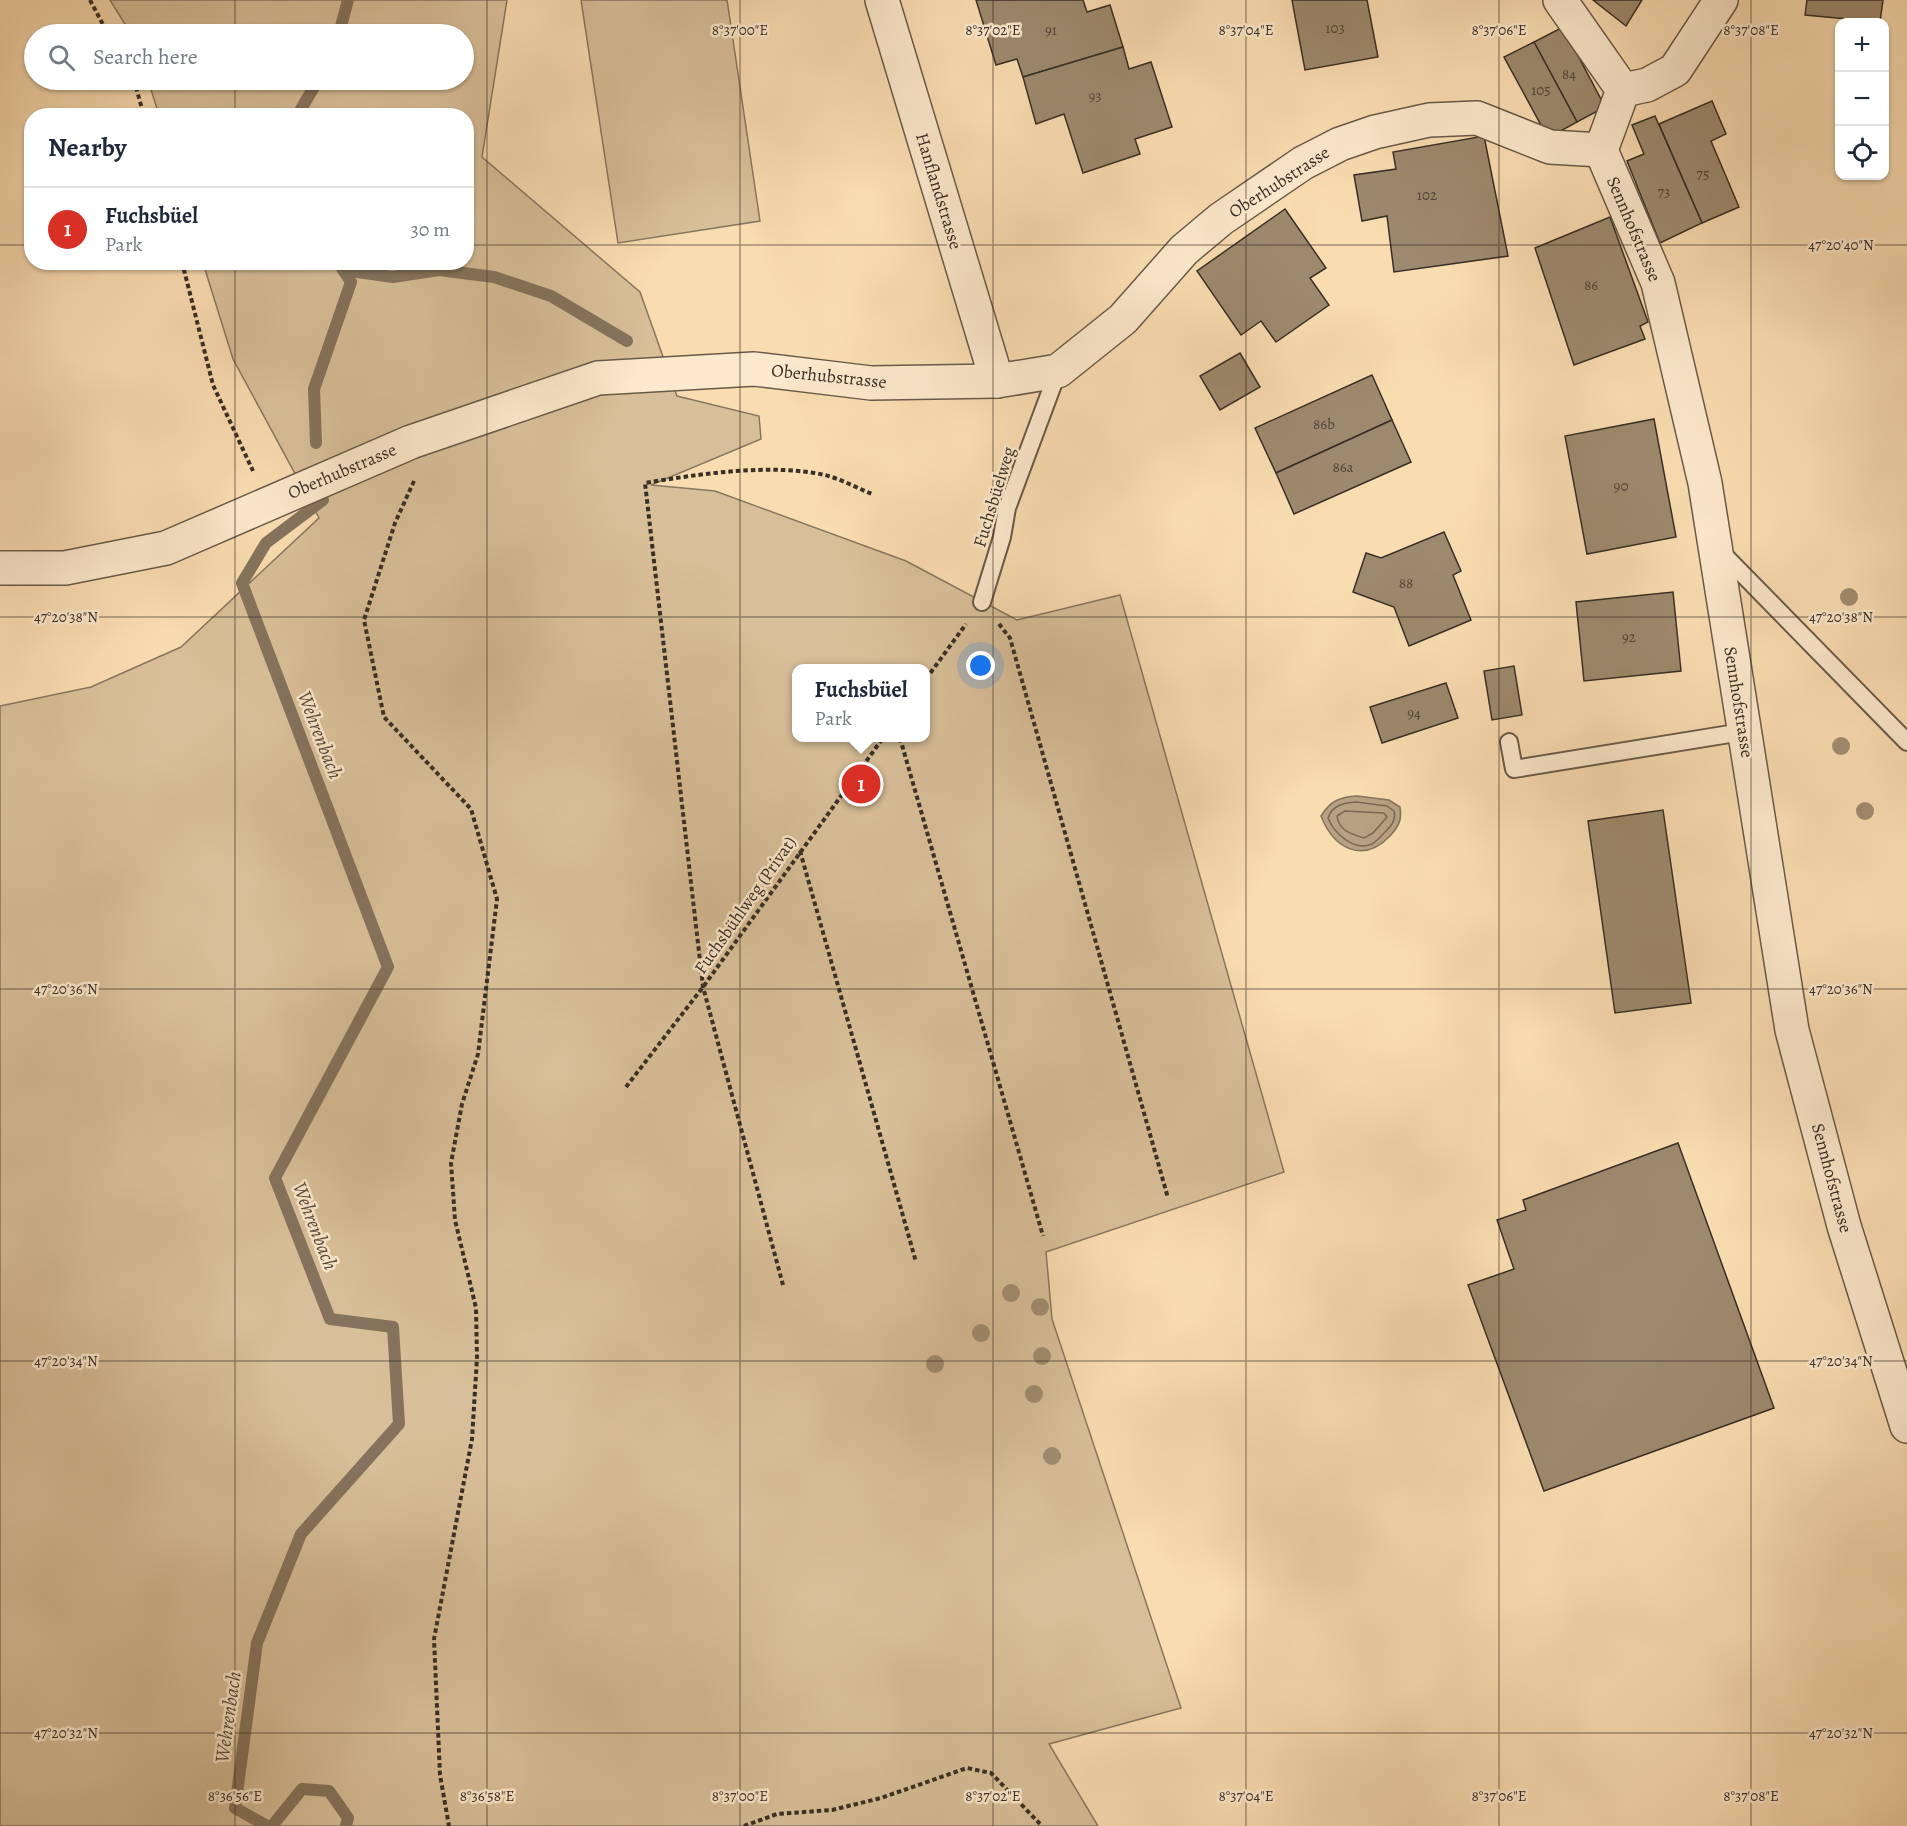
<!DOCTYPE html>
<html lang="en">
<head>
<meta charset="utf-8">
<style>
	body { margin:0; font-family:Alegreya,serif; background:#f6f6f7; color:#1f2937 }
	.controls { position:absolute; right:18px; top:18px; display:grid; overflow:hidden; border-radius:12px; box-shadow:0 2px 4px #0004 }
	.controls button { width:54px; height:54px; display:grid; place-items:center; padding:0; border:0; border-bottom:2px solid #e0e1e3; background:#fff; color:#1f2937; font:30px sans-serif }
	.you { position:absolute; left:981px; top:666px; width:21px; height:21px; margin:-15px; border:4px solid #fff; border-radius:50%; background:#1a73e8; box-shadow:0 0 0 9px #1a73e833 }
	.badge { display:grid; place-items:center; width:39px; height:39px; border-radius:50%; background:#d93025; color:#fff; font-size:20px; font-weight:700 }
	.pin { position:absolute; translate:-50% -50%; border:3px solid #fff; box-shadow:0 2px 6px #0006 }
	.popup { position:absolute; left:792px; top:664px; width:138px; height:78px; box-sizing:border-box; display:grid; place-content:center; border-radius:12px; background:#fff; filter:drop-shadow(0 2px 4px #0005); font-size:20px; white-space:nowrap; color:#747a83 }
	.popup b { font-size:22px; color:#1f2937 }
	.popup::after { content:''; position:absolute; left:50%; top:100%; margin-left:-12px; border:12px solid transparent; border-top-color:#fff }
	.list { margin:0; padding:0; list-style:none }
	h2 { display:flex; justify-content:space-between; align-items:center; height:78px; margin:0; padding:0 24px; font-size:26px }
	h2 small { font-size:20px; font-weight:400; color:#747a83 }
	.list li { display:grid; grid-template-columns:39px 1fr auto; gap:18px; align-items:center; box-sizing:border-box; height:84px; padding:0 24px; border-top:2px solid #e0e1e3 }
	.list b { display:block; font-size:22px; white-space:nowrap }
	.list p { margin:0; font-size:20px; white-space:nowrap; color:#747a83 }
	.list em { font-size:20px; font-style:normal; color:#747a83 }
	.icon { flex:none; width:33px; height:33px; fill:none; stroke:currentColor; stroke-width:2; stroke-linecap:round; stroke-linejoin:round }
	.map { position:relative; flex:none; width:1907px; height:1826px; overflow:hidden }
	.search { position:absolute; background:#fff; box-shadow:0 2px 4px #0004; left:24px; top:24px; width:450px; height:66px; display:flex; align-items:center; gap:15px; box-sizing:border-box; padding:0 21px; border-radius:33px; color:#747a83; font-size:22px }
	.panel { position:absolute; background:#fff; box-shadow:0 2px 4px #0004; left:24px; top:108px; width:450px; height:162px; border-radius:24px }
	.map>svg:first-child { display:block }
</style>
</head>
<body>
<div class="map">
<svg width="1907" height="1826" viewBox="0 0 1907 1826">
	<rect width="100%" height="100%" fill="#fadcb1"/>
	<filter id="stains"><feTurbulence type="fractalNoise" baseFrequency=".00333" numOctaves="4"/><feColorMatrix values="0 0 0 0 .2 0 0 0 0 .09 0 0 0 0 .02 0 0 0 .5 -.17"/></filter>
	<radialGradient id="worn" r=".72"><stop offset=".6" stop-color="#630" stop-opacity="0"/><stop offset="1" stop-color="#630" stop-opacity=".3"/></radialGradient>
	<g fill="#d9bf99" stroke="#887760" stroke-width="1.5" fill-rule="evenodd">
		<path d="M110 0H507L482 157 640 292 677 396 759 416 761 439 651 485 715 491 906 561 1017 620 1120 595 1284 1172 1046 1252 1052 1319 1181 1708 1049 1744 1098 1826H0V706L91 687 181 647 319 518 233 359 203 263 466 262V116L159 115 148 80H464V34H131ZM796 668H926V738H796Z"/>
		<polygon points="581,0 727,0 760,221 618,243"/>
	</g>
	<path fill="#b8a182" stroke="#85735d" stroke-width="1.5" d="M1357 796 1389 800 1400 807C1402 820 1399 826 1390 836 1363 864 1334 849 1321 816 1330 801 1340 797 1357 796Z"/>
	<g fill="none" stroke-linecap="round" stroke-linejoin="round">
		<g stroke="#786854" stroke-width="1.5">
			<path d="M1356 802 1387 806 1394 811C1396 820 1392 825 1386 831 1382 835 1377 841 1372 844 1354 852 1334 833 1328 818 1332 805 1344 803 1356 802Z"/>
			<path d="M1345 811 1384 813 1387 817 1373 833 1364 838C1351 834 1339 831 1337 816Z"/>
		</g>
		<g stroke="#85735d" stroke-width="12">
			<polyline points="339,34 348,0"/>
			<polyline points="297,116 318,80"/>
			<polyline points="343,270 393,277 439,270 494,277 551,296 627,341"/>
			<polyline points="316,443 314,389 351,282 338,262"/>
			<polyline points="267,1826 235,1808 257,1643 301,1534 399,1424 393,1327 330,1319 275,1178 388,967 242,583 266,543 323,500"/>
			<polyline points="272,1826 302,1789 329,1791 348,1818 346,1826"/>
		</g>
	</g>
	<g fill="#9d896e" stroke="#382f26" stroke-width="1.5">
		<polygon points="976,0 1083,0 1087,12 1110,5 1123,47 1023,77 1017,59 996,65"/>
		<polygon points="1292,0 1367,0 1378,57 1305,70"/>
		<polygon points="1593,0 1642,0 1626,26"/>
		<polygon points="1807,0 1883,0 1880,22 1805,15"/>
		<polygon points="1563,27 1605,107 1577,122 1534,42"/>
		<polygon points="1534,42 1577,122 1548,138 1504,57"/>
		<polygon points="1123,47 1129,69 1151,62 1172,127 1135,139 1140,154 1083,173 1064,114 1036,124 1023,77"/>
		<polygon points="1712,101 1726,134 1711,141 1739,207 1702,223 1659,124"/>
		<polygon points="1655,116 1702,223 1660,243 1627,161 1644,154 1632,125"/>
		<polygon points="1484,136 1508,256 1394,272 1387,216 1362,221 1354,175 1396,169 1393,152"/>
		<polygon points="1285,209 1326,268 1310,278 1329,305 1276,342 1261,321 1241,335 1197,271"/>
		<polygon points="1610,217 1648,322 1640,326 1645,339 1574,365 1535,248"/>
		<polygon points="1240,353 1260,387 1220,410 1200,376"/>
		<polygon points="1372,375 1392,420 1276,473 1255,428"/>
		<polygon points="1654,419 1676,537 1587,554 1565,436"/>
		<polygon points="1392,420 1411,462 1294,514 1276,473"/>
		<polygon points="1444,532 1461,571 1453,575 1471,620 1409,646 1394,607 1353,592 1366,553 1381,558"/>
		<polygon points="1673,592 1681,671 1584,681 1576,602"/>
		<polygon points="1514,666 1522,715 1492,720 1484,671"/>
		<polygon points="1446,683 1458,718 1382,743 1370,707"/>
		<polygon points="1663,810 1691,1003 1615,1013 1588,821"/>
		<polygon points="1678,1143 1774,1408 1544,1491 1468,1285 1514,1269 1497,1220 1526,1210 1523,1200"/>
	</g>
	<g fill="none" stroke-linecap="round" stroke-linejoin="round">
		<defs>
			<g id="lane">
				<polyline points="1719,550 1907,742"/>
				<polyline points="982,602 1002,537 1007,508 1058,371"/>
				<polyline points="1509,742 1514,769 1742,732"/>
			</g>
			<g id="street">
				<polyline points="882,0 997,381"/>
				<polyline points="1560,0 1623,90 1601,150 1658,283 1705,483 1792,1030 1844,1226 1907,1426"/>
				<polyline points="1623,90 1647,85 1675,70 1721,0"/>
				<polyline points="0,568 65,568 166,548 411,442 598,378 754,369 871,383 997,381 1058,371 1123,319 1184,250 1221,219 1303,163 1340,144 1375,132 1429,120 1477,118 1550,147 1601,150"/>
			</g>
		</defs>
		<use href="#lane" stroke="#685a49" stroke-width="20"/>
		<use href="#street" stroke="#685a49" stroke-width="36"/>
		<g stroke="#382f26" stroke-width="4" stroke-dasharray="4.5 3" stroke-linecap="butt">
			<polyline points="90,0 108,34"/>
			<polyline points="134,80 144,116"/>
			<polyline points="182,262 213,385 253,471"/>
			<polyline points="414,481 395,523 364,620 384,717 471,809 497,899 478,1054 462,1104 451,1163 455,1220 476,1308 477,1358 472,1439 434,1639 440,1775 449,1826"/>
			<polyline points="999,624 1010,638 1168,1198"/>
			<polyline points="926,679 966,624"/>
			<polyline points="900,738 1043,1236"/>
			<polyline points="800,851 916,1262"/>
			<polyline points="626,1087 703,987 883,738"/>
			<path d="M783 1285 703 987 645 483C699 474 771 463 825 475 841 479 857 488 872 494"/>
			<polyline points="744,1826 777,1814 832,1810 881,1798 967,1768 991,1773 1042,1826"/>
		</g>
		<use href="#lane" stroke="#fce8cc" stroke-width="16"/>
		<use href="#street" stroke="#fce8cc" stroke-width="33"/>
	</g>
	<g fill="#a18d71">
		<circle cx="1849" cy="597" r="9"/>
		<circle cx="1841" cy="746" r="9"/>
		<circle cx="1865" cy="811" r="9"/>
		<circle cx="1011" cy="1293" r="9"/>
		<circle cx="1040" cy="1307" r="9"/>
		<circle cx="981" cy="1333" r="9"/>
		<circle cx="1042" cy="1356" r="9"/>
		<circle cx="935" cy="1364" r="9"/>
		<circle cx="1034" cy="1394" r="9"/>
		<circle cx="1052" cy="1456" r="9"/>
	</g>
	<path fill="none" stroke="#382f26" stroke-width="1.5" stroke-opacity="0.45" d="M235 0V34M487 0V1826M740 0V1826M993 0V1826M1246 0V1826M1499 0V1826M1751 0V1826M235 80V116M0 245H32M466 245H1907M235 262V1826M0 617H1907M0 989H1907M0 1361H1907M0 1733H1907"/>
	<g text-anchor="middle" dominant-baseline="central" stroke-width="5" stroke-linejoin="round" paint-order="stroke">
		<g font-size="15" fill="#514638">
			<text x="1335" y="28">103</text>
			<text x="1051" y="30">91</text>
			<text x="1569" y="74">84</text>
			<text x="1541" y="90">105</text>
			<text x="1095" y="96">93</text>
			<text x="1703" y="174">75</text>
			<text x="1664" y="192">73</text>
			<text x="1427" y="195">102</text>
			<text x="1591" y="285">86</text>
			<text x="1324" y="424">86b</text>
			<text x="1343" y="467">86a</text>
			<text x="1621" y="486">90</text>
			<text x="1406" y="583">88</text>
			<text x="1629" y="637">92</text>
			<text x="1414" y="713">94</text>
		</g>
		<g font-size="18" fill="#382f26" stroke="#fce8cc">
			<text transform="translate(1279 182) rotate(-33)">Oberhubstrasse</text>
			<text transform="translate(939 191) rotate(73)">Hanflandstrasse</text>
			<text transform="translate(1634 229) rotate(67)">Sennhofstrasse</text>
			<text transform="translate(829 376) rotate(6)">Oberhubstrasse</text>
			<text transform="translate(342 471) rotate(-23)">Oberhubstrasse</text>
			<text transform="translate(994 497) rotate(-73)">Fuchsbüelweg</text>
			<text transform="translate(1739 702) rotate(81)">Sennhofstrasse</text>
			<text transform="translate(745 905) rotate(-55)">Fuchsbühlweg (Privat)</text>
			<text transform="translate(1832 1178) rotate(75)">Sennhofstrasse</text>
		</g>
		<g font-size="20" font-style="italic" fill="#584c3d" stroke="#fce8cc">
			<text transform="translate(320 735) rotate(69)">Wehrenbach</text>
			<text transform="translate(315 1226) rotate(69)">Wehrenbach</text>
			<text transform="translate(228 1717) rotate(-82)">Wehrenbach</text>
		</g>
	</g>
	<g font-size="15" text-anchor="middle" fill="#382f26" stroke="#fce8cc" stroke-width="5" stroke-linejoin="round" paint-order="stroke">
		<text x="740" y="35">8°37'00"E</text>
		<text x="993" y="35">8°37'02"E</text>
		<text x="1246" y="35">8°37'04"E</text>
		<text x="1499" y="35">8°37'06"E</text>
		<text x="1751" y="35">8°37'08"E</text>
		<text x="1841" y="250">47°20'40"N</text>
		<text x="66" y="622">47°20'38"N</text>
		<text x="1841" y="622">47°20'38"N</text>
		<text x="66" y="994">47°20'36"N</text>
		<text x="1841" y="994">47°20'36"N</text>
		<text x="66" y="1366">47°20'34"N</text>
		<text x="1841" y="1366">47°20'34"N</text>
		<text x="66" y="1738">47°20'32"N</text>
		<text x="1841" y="1738">47°20'32"N</text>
		<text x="235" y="1801">8°36'56"E</text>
		<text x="487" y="1801">8°36'58"E</text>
		<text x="740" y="1801">8°37'00"E</text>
		<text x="993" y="1801">8°37'02"E</text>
		<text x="1246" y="1801">8°37'04"E</text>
		<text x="1499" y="1801">8°37'06"E</text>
		<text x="1751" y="1801">8°37'08"E</text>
	</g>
	<rect width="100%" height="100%" filter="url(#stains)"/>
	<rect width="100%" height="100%" fill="url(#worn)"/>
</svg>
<div class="controls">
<button>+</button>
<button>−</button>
<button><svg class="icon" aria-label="locate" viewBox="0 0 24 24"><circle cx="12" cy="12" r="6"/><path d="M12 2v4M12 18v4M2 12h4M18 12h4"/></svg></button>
</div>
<div class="you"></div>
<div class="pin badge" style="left:861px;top:784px">1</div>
<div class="popup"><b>Fuchsbüel</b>Park</div>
<div class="search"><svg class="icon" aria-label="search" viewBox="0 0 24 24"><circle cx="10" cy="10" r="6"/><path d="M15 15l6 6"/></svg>Search here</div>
<section class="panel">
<h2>Nearby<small></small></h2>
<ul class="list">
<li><span class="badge">1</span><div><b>Fuchsbüel</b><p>Park</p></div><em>30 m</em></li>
</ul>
</section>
</div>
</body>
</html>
